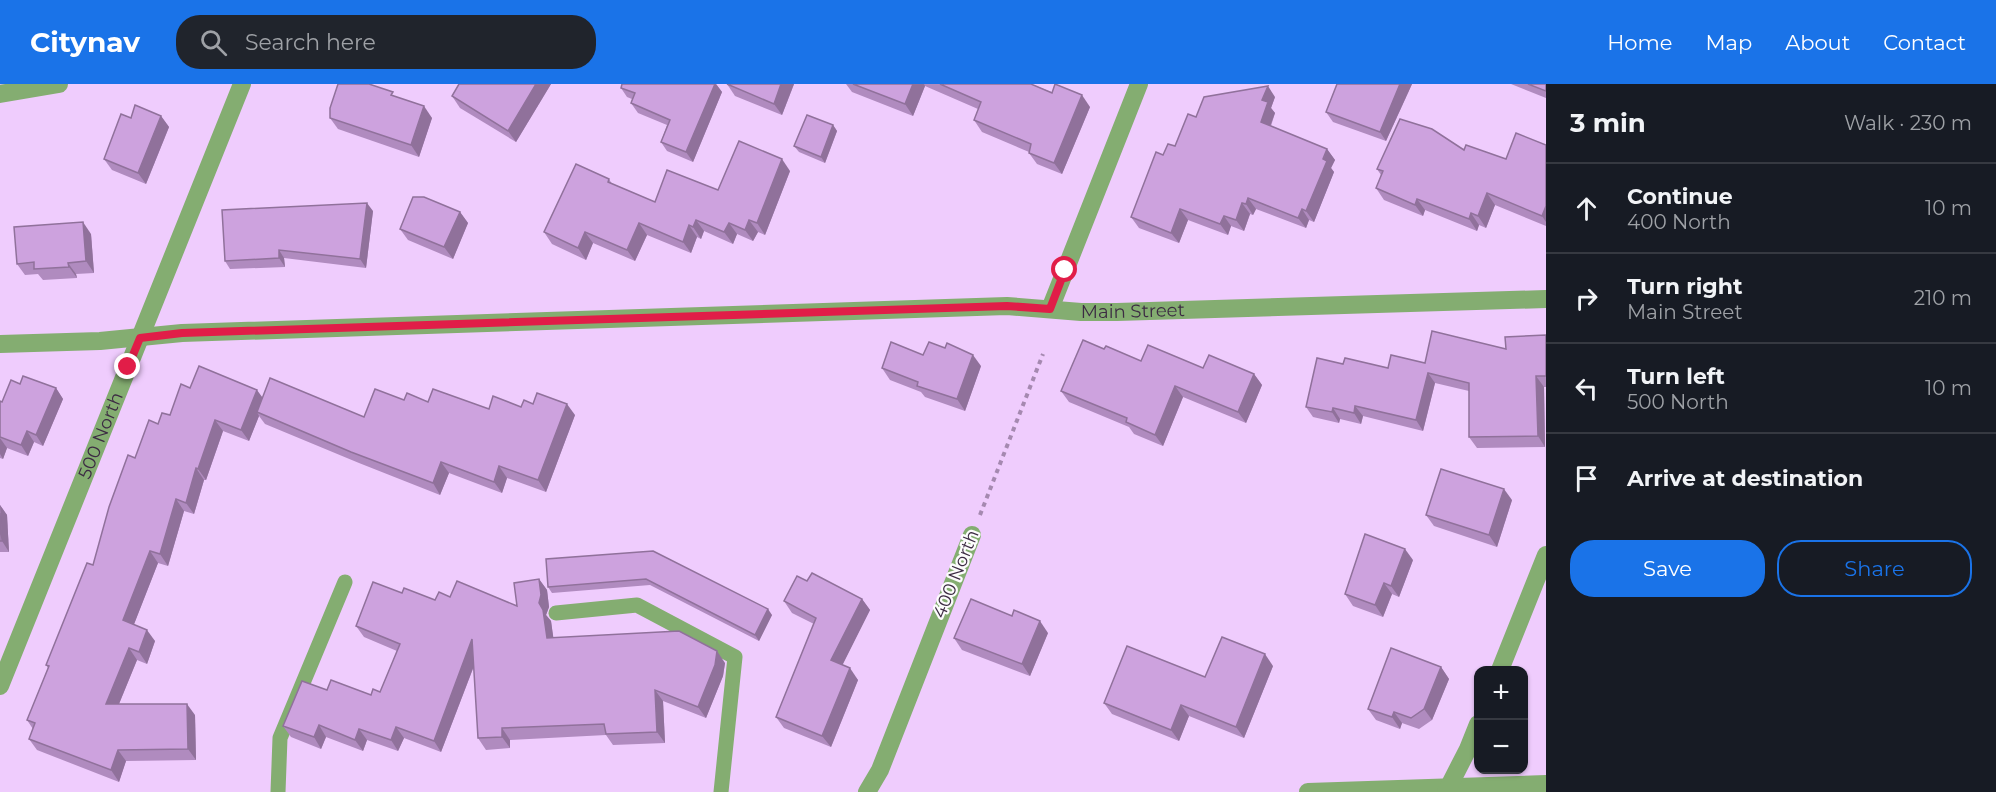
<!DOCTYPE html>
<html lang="en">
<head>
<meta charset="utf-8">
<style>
	body { margin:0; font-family:Montserrat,sans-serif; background:#20242c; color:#f1f3f6 }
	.controls { position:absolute; right:18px; bottom:18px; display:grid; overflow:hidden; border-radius:12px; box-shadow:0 2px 4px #0004 }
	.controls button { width:54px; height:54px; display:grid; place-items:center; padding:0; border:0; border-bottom:2px solid #363941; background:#171b24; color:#f1f3f6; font:30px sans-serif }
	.stop { position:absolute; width:18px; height:18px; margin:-14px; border:4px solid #e11d48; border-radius:50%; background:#fff }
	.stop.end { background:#e11d48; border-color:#fff; box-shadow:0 2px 6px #0008 }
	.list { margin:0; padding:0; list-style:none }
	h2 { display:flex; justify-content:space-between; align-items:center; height:78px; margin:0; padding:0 24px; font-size:26px }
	h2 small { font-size:20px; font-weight:400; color:#9ea1a6 }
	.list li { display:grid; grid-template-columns:39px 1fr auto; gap:18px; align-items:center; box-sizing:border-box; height:90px; padding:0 24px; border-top:2px solid #363941 }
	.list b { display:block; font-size:22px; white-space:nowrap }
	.list p { margin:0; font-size:20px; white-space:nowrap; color:#9ea1a6 }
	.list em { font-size:20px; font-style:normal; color:#9ea1a6 }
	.actions { display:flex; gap:12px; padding:18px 24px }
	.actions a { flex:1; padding:14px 0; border:2px solid #1a73e8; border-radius:24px; text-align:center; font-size:21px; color:#1a73e8 }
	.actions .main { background:#1a73e8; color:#fff }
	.icon { flex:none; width:33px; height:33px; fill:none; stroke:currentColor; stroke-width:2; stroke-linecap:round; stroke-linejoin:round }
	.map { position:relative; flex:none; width:1546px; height:708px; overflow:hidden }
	header { display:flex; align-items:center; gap:36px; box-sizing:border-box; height:84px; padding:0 30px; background:#1a73e8; color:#fff }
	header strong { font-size:28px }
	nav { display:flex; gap:33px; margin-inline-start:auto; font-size:21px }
	.search { width:420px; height:54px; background:#20242c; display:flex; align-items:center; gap:15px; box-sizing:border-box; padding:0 21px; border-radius:24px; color:#9ea1a6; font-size:22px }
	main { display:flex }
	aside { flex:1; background:#171b24 }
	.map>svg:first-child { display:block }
</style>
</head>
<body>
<header>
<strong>Citynav</strong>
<div class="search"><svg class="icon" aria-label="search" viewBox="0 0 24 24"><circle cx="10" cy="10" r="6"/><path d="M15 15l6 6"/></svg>Search here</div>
<nav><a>Home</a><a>Map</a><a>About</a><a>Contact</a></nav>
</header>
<main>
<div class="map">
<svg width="1546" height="708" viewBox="0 0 1546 708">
	<rect width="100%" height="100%" fill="#efccfd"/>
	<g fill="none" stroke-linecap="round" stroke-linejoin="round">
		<polyline stroke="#a589b0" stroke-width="4" stroke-dasharray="4.5 4.5" stroke-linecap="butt" points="980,431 1043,270"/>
		<g stroke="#84ad71" stroke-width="15">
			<polyline points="556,529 637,521 735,573 721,708"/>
			<polyline points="278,708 280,654 345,498"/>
		</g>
		<g stroke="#84ad71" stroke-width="18">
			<polyline points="0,10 59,0"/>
			<polyline points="1050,225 1139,0"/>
			<path id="s1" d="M0 260 100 257 182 249 1007 222 1081 228H1117L1546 215"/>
			<polyline points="1500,586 1546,471"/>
			<path id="s2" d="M0 602 242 0"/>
			<polyline points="867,708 880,686 972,451"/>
			<polyline points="1308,708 1546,700"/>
			<polyline points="1446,708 1468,665 1478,640"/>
		</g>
	</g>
	<g fill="#b08bbf">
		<polygon points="459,0 551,0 516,58 460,24 452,12"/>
		<polygon points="622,0 716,0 722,8 693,78 667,67 661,58 667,41 638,29 631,19 632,15 627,13 621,4"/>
		<polygon points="727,0 794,0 782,31 735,12"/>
		<polygon points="846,0 1031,0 1090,23 1062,90 1037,80 1029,69 1029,68 982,48 974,36 978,25 925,2 913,32 852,8"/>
		<polygon points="1337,0 1412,0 1386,57 1333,38 1326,28"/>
		<polygon points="1511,0 1546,0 1546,14"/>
		<polygon points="396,13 432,34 419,73 338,45 330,34"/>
		<polygon points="1275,13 1271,24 1275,29 1271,42 1327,65 1335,76 1331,84 1334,88 1314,138 1309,136 1306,144 1256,125 1253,131 1250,130 1244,147 1231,142 1228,151 1188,136 1179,159 1139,144 1131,133 1163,71 1175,62 1196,33"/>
		<polygon points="161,32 169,43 146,100 112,86 104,75 131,34"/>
		<polygon points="833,41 837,47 825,79 799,68 794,62"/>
		<polygon points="1546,61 1546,142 1495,121 1486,144 1479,141 1477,147 1425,126 1423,132 1384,116 1376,104 1381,91 1377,85 1464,66 1506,75"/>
		<polygon points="790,87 765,151 758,148 753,157 737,150 733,160 704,147 701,155 697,153 691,169 647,151 635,177 593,159 586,176 552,160 544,148 609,95 612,100 655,118 718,106"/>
		<polygon points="373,127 366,184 284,174 285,183 230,185 225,177"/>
		<polygon points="460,128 468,139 453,175 408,156 400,145"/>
		<polygon points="91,150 94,189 76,190 77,194 43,196 38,190 25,191 17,180"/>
		<polygon points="1546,251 1546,303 1544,303 1545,363 1477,364 1469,353 1469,307 1435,299 1423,347 1363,332 1361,340 1340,335 1339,339 1313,333 1306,323 1343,280 1388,284 1425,279 1506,265"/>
		<polygon points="1104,265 1141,277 1254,290 1262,301 1246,339 1183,313 1163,362 1134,350 1129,343 1069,318 1061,307"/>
		<polygon points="923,271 981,282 965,327 925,313 921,308 890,296 882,284"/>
		<polygon points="20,300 56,304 63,315 43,362 34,358 28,372 7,364 3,375 0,374 0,317 2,318"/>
		<polygon points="190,304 263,313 364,333 404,316 489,325 521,323 533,320 575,331 546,408 507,394 502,409 449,389 440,411 359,379 265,340 259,332 249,357 223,347 206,396 204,396 194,430 184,427 168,482 158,479 134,540 155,557 147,580 137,576 119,620 195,631 196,676 126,677 119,698 37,666 29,655 33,645 27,636 48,584 46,581 93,481 135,374 158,340 170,331"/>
		<polygon points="1512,416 1497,463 1434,442 1426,431"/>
		<polygon points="0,421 7,431 9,468 0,468"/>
		<polygon points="653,467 772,531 759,557 650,501 552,509 548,503"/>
		<polygon points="1413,476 1399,513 1392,510 1383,533 1353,522 1345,510"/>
		<polygon points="539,495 547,506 549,523 546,531 551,537 553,553 725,579 723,592 706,634 663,617 665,659 613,661 606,651 510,656 510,664 486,666 478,654 474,582 441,668 404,654 398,667 367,656 363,667 326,653 321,665 291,653 283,642 327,606 371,611 380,608 397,567 364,553 356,542 402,509 435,516 450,513 517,522"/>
		<polygon points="807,497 862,515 870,526 842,581 858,596 831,663 784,644 776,633 814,540 792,529 784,517"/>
		<polygon points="1048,549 1030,592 962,566 954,554"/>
		<polygon points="1273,582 1244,654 1189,632 1179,657 1112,630 1104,619"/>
		<polygon points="1441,583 1449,595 1432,636 1419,645 1402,639 1400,645 1376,636 1368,625"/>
	</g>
	<g fill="#90719b">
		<polygon points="536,0 551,0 516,58 508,47"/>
		<polygon points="715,0 716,0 722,8 693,78 686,68"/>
		<polygon points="781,0 794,0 782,31 774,20"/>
		<polygon points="913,0 924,0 925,2 913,32 905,20"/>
		<polygon points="1400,0 1412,0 1386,57 1380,48"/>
		<polygon points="1268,2 1275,13 1271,24 1275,29 1268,48 1261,38 1262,16"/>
		<polygon points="1082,11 1090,23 1062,90 1054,79"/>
		<polygon points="424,22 432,34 419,73 411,61"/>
		<polygon points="161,32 169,43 146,100 138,89"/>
		<polygon points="833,41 837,47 825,79 821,73"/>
		<polygon points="1327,65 1335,76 1331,84 1334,88 1314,138 1306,127"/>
		<polygon points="782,75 790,87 765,151 757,139"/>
		<polygon points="1487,109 1495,121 1486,144 1478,132"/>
		<polygon points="1248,114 1256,125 1253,131 1246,120"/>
		<polygon points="1417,115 1425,126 1423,132 1415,121"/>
		<polygon points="367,119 373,127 366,184 360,175"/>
		<polygon points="1242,119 1250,130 1244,147 1236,136"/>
		<polygon points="1546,122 1546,138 1542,132"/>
		<polygon points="1180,125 1188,136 1179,159 1171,149"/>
		<polygon points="1302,125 1309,136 1306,144 1298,134"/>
		<polygon points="460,128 468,139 453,175 444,163"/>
		<polygon points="1471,129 1479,141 1477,147 1469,135"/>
		<polygon points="1224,132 1231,142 1228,151 1220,140"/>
		<polygon points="696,136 704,147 701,155 693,143"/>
		<polygon points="749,136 758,148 753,157 745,146"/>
		<polygon points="83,138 91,150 94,189 86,177"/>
		<polygon points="639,139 647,151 635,177 627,166"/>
		<polygon points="729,139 737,150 733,160 724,148"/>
		<polygon points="689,141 697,153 691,169 683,158"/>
		<polygon points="585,148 593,159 586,176 578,164"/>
		<polygon points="279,166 284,174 285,183 279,174"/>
		<polygon points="68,179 76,190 77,194 69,183"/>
		<polygon points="973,271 981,282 965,327 957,315"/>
		<polygon points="1428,289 1435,299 1423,347 1416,336"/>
		<polygon points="1254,290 1262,301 1246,339 1238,328"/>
		<polygon points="1536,292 1544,303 1545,363 1538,352"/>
		<polygon points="1175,302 1183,313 1163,362 1155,351"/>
		<polygon points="56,304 63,315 43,362 36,351"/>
		<polygon points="257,306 265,317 257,328 259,332 249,357 241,346"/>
		<polygon points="567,320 575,331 546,408 538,396"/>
		<polygon points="1355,322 1363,332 1361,340 1354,329"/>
		<polygon points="1333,324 1340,335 1339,339 1332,328"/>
		<polygon points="215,336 223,347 206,396 198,385"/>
		<polygon points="27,347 34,358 28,372 21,361"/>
		<polygon points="0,354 7,364 3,375 0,370"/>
		<polygon points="441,378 449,389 440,411 433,399"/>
		<polygon points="499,382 507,394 502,409 494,398"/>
		<polygon points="196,384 204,396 194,430 186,419"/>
		<polygon points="1504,405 1512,416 1497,463 1489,451"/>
		<polygon points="176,415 184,427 168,482 160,470"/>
		<polygon points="0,421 7,431 9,468 2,457"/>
		<polygon points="1405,465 1413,476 1399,513 1391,502"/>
		<polygon points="150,467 158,479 131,548 123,536"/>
		<polygon points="539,495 547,506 549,523 546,531 551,537 555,565 547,554 539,519"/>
		<polygon points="1384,499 1392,510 1383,533 1375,521"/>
		<polygon points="862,515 870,526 839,588 831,576"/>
		<polygon points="768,525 772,531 759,557 755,551"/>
		<polygon points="1040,537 1048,549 1030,592 1022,580"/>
		<polygon points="147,546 155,557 147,580 139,568"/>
		<polygon points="472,555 480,566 441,668 434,657"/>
		<polygon points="129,564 137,576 114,632 106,620"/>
		<polygon points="717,567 725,579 723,592 706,634 698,623"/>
		<polygon points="1265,570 1273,582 1244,654 1236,643"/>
		<polygon points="1441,583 1449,595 1432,636 1424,625"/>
		<polygon points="850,584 858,596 831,663 822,652"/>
		<polygon points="655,606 663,617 665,659 657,648"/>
		<polygon points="187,620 195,631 196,676 188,665"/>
		<polygon points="1181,621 1189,632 1179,657 1171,646"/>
		<polygon points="1394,628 1402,639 1400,645 1392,633"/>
		<polygon points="319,641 326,653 321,665 314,653"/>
		<polygon points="396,643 404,654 398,667 391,656"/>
		<polygon points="502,644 510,656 510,664 502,653"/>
		<polygon points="359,645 367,656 363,667 355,656"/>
		<polygon points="118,666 126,677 119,698 111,686"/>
	</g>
	<g fill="#cda2de" stroke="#90719b" stroke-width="1.5">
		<polygon points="338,0 369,0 393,8 391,11 424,22 411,61 330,34 330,24"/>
		<polygon points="459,0 536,0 508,47 452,12"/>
		<polygon points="622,0 715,0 686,68 661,58 670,36 631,19 635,9 621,4"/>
		<polygon points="727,0 781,0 774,20"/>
		<polygon points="853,0 913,0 905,20"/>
		<polygon points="940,0 1031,0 1052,9 1055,0 1082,11 1054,79 1029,69 1031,60 974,36 981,18"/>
		<polygon points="1337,0 1400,0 1380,48 1326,28"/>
		<polygon points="1528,0 1546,0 1546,7"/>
		<polygon points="1268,2 1262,16 1268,18 1261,38 1327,65 1323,75 1327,77 1306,127 1302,125 1298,134 1248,114 1246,120 1242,119 1236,136 1224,132 1220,140 1180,125 1171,149 1131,133 1156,68 1163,71 1168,60 1175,62 1188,30 1196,33 1204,13"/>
		<polygon points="135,21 161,32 138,89 104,75 121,30 131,34"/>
		<polygon points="807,31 833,41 821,73 794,62"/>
		<polygon points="1400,35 1432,45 1464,66 1466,61 1506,75 1516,49 1546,61 1546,122 1542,132 1487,109 1478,132 1471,129 1469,135 1417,115 1415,121 1376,104 1383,87 1377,85"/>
		<polygon points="739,57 782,75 757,139 749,136 745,146 729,139 724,148 696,136 693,143 689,141 683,158 639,139 627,166 585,148 578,164 544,148 576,80 609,95 608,98 655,118 667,86 718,106"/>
		<polygon points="413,113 424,113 460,128 444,163 400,145"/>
		<polygon points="367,119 360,175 279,166 279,174 225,177 222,126"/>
		<polygon points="83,138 86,177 68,179 69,183 34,185 34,178 17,180 14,143"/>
		<polygon points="1432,247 1506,265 1505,253 1546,251 1546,292 1536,292 1538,352 1469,353 1469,299 1428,289 1416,336 1355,322 1354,329 1333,324 1332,328 1306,323 1317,274 1343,280 1345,274 1388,284 1391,271 1425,279"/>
		<polygon points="1083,256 1104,265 1106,262 1141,277 1148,261 1203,284 1209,271 1254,290 1238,328 1175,302 1155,351 1126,338 1127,334 1061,307"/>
		<polygon points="891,258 923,271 929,258 945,264 947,259 973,271 957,315 917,302 918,298 882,284"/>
		<polygon points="199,282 257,306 241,346 215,336 198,385 196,384 186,419 176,415 160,470 150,467 123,536 147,546 139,568 129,564 106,620 187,620 188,665 118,666 111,686 29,655 35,639 27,636 49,582 46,581 87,479 93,481 109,423 128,371 135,374 149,336 158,340 162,329 170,331 181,300 190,304"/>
		<polygon points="23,292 56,304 36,351 27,347 21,361 0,353 0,317 2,318 11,296 20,300"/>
		<polygon points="270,294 364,333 375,305 404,316 407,309 428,318 433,305 489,325 493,312 521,323 524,316 533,320 537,309 567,320 538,396 499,382 494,398 441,378 433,399 351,368 257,328"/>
		<polygon points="1441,385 1504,405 1489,451 1426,431"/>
		<polygon points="0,429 2,457 0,457"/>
		<polygon points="1365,450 1405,465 1391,502 1384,499 1375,521 1345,510"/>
		<polygon points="653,467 768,525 755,551 646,495 548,503 546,475"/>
		<polygon points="812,489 862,515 831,576 850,584 822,652 776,633 816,534 784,517 797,492 807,497"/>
		<polygon points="539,495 541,511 539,519 543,526 547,554 679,547 717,567 715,581 698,623 655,606 657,648 606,650 604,640 502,644 502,653 478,654 472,555 434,657 396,643 391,656 359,645 355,656 319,641 314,653 283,642 302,597 327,606 331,596 371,611 373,605 380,608 400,560 356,542 373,498 402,509 404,504 435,516 439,508 450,513 457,497 517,522 514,499"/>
		<polygon points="971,515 1012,532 1014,526 1040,537 1022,580 954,554"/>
		<polygon points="1222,553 1265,570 1236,643 1181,621 1171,646 1104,619 1127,562 1205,593"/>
		<polygon points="1391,564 1441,583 1424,625 1411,634 1394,628 1392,633 1368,625"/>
	</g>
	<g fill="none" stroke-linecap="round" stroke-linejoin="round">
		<polyline stroke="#e11d48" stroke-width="8" points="128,283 140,254 182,249 1007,222 1050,225 1065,186"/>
	</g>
	<g text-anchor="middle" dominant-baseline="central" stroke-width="4.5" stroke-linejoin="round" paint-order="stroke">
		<g font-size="18" fill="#3c2b43" stroke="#fcfcfc">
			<text stroke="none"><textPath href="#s1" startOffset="1134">Main Street</textPath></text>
			<text stroke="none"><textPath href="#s2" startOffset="270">500 North</textPath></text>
			<text transform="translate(956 490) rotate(-68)">400 North</text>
		</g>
	</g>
</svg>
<div class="controls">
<button>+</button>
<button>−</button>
</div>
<div class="stop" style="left:1065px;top:186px"></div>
<div class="stop end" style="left:128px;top:283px"></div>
</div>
<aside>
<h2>3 min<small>Walk · 230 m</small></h2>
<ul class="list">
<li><svg class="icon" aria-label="ahead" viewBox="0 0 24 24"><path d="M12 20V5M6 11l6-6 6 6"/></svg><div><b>Continue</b><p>400 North</p></div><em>10 m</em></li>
<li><svg class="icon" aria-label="right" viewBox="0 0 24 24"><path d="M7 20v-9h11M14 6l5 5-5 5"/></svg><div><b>Turn right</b><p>Main Street</p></div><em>210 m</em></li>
<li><svg class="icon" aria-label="left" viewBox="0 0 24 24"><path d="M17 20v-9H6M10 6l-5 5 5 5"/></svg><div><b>Turn left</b><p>500 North</p></div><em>10 m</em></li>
<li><svg class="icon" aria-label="arrive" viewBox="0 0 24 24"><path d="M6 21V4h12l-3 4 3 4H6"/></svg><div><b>Arrive at destination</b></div></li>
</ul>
<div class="actions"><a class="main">Save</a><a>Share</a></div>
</aside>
</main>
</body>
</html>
